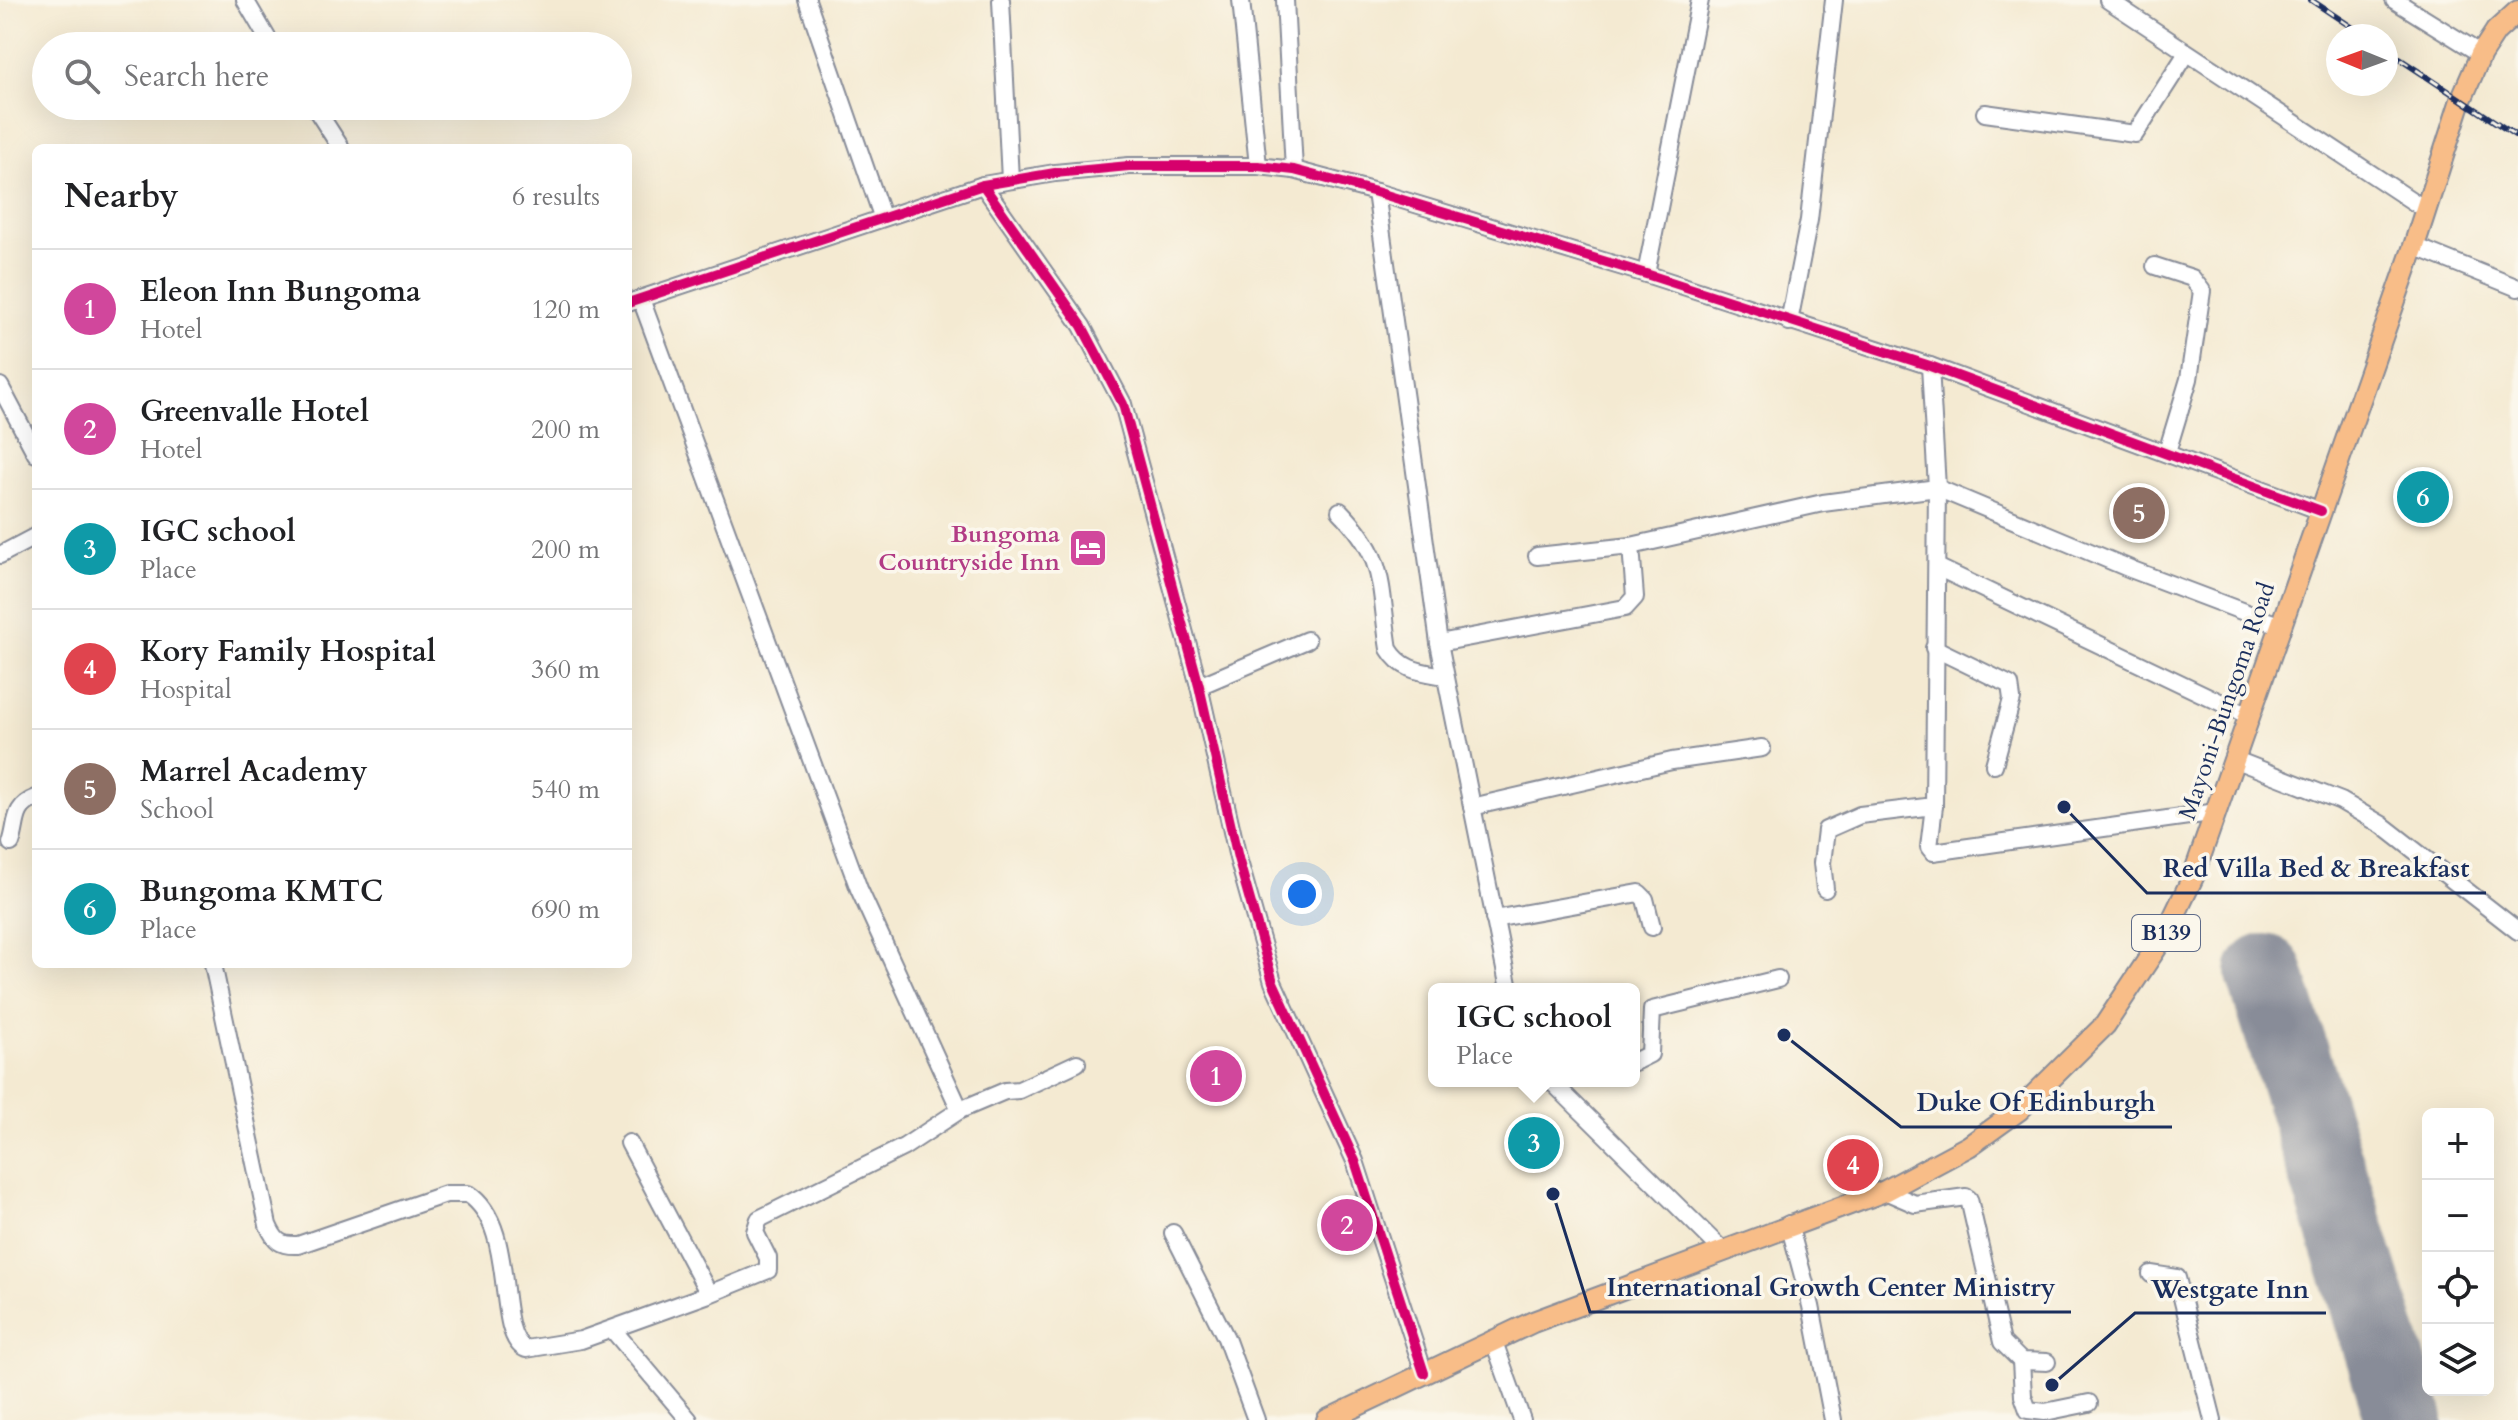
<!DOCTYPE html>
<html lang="en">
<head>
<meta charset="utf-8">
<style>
	body { margin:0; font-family:Cardo,serif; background:#f2f2f2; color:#202124 }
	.controls { position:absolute; right:24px; bottom:24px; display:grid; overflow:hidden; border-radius:12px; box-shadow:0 8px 32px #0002 }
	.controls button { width:72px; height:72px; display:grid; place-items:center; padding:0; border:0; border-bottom:2px solid #e0e0e0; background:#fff; color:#202124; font:40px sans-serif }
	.compass { position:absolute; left:2326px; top:24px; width:72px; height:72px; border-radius:50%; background:#fff; box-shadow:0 8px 32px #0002; rotate:271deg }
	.you { position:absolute; left:1302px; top:894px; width:28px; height:28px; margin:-20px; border:6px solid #fff; border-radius:50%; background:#1a73e8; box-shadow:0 0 0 12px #1a73e833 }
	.badge { display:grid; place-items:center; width:52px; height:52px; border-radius:50%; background:#db2777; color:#fff; font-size:26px; font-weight:700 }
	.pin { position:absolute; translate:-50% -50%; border:4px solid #fff; box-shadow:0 2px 8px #0006 }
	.popup { position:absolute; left:1428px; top:983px; width:212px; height:104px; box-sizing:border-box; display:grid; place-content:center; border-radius:12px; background:#fff; filter:drop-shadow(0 2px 6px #0005); font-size:26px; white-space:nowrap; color:#757577 }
	.popup b { font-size:30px; color:#202124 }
	.popup::after { content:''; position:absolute; left:50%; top:100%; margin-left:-16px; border:16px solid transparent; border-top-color:#fff }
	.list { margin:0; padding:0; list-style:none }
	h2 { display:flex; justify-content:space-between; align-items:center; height:104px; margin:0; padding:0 32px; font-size:34px }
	h2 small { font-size:26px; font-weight:400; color:#757577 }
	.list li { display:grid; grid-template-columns:52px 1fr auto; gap:24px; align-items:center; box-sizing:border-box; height:120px; padding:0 32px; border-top:2px solid #e0e0e0 }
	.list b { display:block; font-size:30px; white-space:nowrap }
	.list p { margin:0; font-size:26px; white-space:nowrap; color:#757577 }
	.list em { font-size:26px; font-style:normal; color:#757577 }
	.icon { flex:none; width:44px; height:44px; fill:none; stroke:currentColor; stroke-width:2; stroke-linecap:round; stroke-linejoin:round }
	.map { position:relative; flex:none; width:2518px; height:1420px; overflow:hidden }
	.search { position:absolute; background:#fff; box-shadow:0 8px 32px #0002; left:32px; top:32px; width:600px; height:88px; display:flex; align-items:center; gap:20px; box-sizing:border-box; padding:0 28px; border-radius:44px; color:#757577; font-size:30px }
	.panel { position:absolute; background:#fff; box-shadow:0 8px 32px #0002; left:32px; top:144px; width:600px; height:824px; border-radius:12px }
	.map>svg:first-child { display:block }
</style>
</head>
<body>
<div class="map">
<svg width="2518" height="1420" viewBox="0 0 2518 1420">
	<rect width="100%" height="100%" fill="#fbf7ec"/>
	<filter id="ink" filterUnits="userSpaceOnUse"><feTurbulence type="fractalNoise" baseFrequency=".0125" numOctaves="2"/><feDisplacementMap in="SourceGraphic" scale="16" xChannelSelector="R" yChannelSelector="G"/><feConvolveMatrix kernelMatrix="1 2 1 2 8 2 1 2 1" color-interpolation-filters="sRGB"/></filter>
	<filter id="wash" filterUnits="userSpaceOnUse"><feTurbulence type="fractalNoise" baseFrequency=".006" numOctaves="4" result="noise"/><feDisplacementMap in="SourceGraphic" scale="32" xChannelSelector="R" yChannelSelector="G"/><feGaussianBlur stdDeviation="1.8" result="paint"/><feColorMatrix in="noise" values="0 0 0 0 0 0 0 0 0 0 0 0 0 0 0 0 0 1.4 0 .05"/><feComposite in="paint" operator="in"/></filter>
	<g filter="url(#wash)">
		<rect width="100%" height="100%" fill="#f4ead2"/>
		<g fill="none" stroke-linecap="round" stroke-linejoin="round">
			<polyline stroke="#888c98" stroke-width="78" points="2265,973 2405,1420"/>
		</g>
	</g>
	<g filter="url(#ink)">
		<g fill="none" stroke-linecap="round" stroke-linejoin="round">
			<defs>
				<g id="minor">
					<polyline points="245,0 272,46"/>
					<polyline points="807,0 882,216"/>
					<polyline points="1001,0 1010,180"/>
					<polyline points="1241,0 1258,166"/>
					<polyline points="1285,0 1294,170"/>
					<polyline points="2108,0 2426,210"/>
					<polyline points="2394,0 2481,54"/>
					<polyline points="314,106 341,148"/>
					<polyline points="1985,113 2135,134 2187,53"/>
					<polyline points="983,185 1082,326 1123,404 1199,686 1238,858 1273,982 1355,1161 1424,1373"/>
					<polyline points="1376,192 1439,643 1509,989"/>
					<polyline points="2414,246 2518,288"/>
					<polyline points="2155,266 2192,278 2202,291 2189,379 2167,452"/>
					<polyline points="1646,274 1700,0"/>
					<polyline points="641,299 859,889 960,1110"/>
					<polyline points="628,303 983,185 1055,173 1129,166 1258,166 1294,170 1376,192 1646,274 1930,366 2321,511"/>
					<polyline points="1789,322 1809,220 1834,0"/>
					<polyline points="1930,366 1937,488 1934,806 1929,847 1933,852 2217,812"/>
					<polyline points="0,386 36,454"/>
					<path d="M1340 511C1388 560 1379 588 1389 649 1402 671 1422 672 1445 676"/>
					<polyline points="0,555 36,536"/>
					<polyline points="1537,556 1631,546 1823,503 1937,488 2133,570 2281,626"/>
					<polyline points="1937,567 2249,716"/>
					<polyline points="1439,643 1625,608 1635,597 1631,546"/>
					<polyline points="1934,648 2010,685 2012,699 1994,765"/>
					<polyline points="1199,686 1307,640"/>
					<polyline points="2236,760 2341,801 2382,825 2518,931"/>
					<polyline points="1472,807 1672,761 1762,748"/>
					<path d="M11 843C18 824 12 807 36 798"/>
					<polyline points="1825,889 1822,863 1826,830 1860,815 1934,806"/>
					<polyline points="1494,919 1639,893 1645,899 1652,927"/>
					<path d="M213 964 268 1225C275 1241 280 1246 298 1245L446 1194H468C519 1227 493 1335 526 1349L581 1340 709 1294"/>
					<polyline points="1634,1062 1650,1054 1652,1010 1778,979"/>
					<polyline points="1551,1081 1722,1250"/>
					<polyline points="629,1143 709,1294 768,1270 768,1258 755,1232 759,1219 904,1147 960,1110 1005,1091 1019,1090 1077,1063"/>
					<polyline points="1885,1191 1915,1204 1966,1197 1969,1199 2002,1342 2021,1361 2047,1362"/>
					<polyline points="1789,1224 1811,1306 1833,1420"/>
					<polyline points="1173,1233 1226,1338 1256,1420"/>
					<polyline points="2151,1274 2177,1278 2213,1420"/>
					<polyline points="613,1330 689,1420"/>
					<polyline points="1493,1339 1522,1420"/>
					<polyline points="2021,1361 2023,1396 2028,1410 2045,1412 2089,1403"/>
				</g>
				<polyline id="major" points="1327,1420 1533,1322 1885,1191 1969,1146 2019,1110 2105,1025 2166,933 2193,877 2414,246 2461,100 2481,54 2496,31 2518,11"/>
			</defs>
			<use href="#minor" stroke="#888c98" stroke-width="20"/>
			<use href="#major" stroke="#888c98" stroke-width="24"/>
			<use href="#minor" stroke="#fff" stroke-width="16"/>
			<use href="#major" stroke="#f8bd88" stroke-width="20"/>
			<defs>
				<g id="rail">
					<polyline points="2311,0 2365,36"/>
					<polyline points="2386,50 2518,137"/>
				</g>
			</defs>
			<use href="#rail" stroke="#1b2f5e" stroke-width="6"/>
			<use href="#rail" stroke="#fbf7ec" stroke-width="3" stroke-dasharray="9" stroke-linecap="butt"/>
			<defs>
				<g id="cycleway">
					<polyline points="983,185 1082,326 1123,404 1199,686 1238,858 1273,982 1355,1161 1424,1373"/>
					<polyline points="628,303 983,185 1055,173 1129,166 1258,166 1294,170 1376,192 1646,274 1930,366 2321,511"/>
				</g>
			</defs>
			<use href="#cycleway" stroke="#fbf7ec" stroke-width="15"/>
			<use href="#cycleway" stroke="#d6006c" stroke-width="10"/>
		</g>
	</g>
	<defs>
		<symbol id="hotel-square" viewBox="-11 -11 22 22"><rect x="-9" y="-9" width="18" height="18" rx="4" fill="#d1479c" stroke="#fbf7ec"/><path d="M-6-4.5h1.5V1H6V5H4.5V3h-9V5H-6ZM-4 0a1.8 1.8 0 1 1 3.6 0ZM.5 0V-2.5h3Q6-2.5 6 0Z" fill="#fff"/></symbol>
	</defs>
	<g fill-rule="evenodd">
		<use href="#hotel-square" x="1066" y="526" width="44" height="44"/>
	</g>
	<g text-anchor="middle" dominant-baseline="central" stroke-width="7" stroke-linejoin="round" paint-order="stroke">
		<rect fill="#fbf7ec" stroke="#5e6b89" stroke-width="2" x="2132" y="915" width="68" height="36" rx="6"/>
		<g font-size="22" font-weight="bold" fill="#1b2f5e">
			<text x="2166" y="933">B139</text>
		</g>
		<g font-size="24" font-weight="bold" fill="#b23c85" stroke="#fbf7ec" text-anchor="end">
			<text x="1060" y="534">Bungoma<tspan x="1060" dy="28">Countryside Inn</tspan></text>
		</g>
		<g font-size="24" fill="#1b2f5e" stroke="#fbf7ec">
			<text transform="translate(2227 701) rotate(-71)">Mayoni-Bungoma Road</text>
		</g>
	</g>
	<path fill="none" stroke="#1b2f5e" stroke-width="3" d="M2064 807L2147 893H2486M1784 1035L1901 1127H2172M1553 1194L1590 1312H2071M2052 1385L2135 1313H2326"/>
	<g fill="#1b2f5e" stroke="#fbf7ec" stroke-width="3">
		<circle cx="2064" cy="807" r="8"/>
		<circle cx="1784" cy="1035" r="8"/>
		<circle cx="1553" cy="1194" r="8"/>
		<circle cx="2052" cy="1385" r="8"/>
	</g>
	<g font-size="26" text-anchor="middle" font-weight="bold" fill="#1b2f5e" stroke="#fbf7ec" stroke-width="7" stroke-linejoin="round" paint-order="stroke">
		<text x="2316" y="877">Red Villa Bed &amp; Breakfast</text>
		<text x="2036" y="1111">Duke Of Edinburgh</text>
		<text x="1831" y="1296">International Growth Center Ministry</text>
		<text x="2230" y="1298">Westgate Inn</text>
	</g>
</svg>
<div class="controls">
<button>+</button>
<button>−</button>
<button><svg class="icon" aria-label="locate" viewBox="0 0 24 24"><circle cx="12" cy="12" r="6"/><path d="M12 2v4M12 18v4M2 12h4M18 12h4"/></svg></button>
<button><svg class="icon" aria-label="layers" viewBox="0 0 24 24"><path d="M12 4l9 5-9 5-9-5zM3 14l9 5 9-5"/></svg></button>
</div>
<svg class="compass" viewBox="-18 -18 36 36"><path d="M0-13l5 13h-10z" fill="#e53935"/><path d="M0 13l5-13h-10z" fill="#757577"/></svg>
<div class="you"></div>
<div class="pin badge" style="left:1216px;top:1076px;background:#d1479c">1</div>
<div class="pin badge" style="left:1347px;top:1225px;background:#d1479c">2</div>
<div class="pin badge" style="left:1534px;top:1143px;background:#0f9aa8">3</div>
<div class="popup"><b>IGC school</b>Place</div>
<div class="pin badge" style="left:1853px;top:1165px;background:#e0444e">4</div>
<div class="pin badge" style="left:2139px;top:513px;background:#8d6e63">5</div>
<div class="pin badge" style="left:2423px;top:497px;background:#0f9aa8">6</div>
<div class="search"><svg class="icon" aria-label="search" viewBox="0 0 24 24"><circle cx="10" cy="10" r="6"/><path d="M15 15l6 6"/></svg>Search here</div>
<section class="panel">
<h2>Nearby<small>6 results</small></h2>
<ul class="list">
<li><span class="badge" style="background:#d1479c">1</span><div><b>Eleon Inn Bungoma</b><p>Hotel</p></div><em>120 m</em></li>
<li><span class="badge" style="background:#d1479c">2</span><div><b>Greenvalle Hotel</b><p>Hotel</p></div><em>200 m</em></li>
<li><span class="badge" style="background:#0f9aa8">3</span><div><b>IGC school</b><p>Place</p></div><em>200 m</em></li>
<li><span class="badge" style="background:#e0444e">4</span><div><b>Kory Family Hospital</b><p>Hospital</p></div><em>360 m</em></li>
<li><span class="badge" style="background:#8d6e63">5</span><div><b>Marrel Academy</b><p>School</p></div><em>540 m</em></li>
<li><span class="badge" style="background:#0f9aa8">6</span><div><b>Bungoma KMTC</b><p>Place</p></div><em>690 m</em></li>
</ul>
</section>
</div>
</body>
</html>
